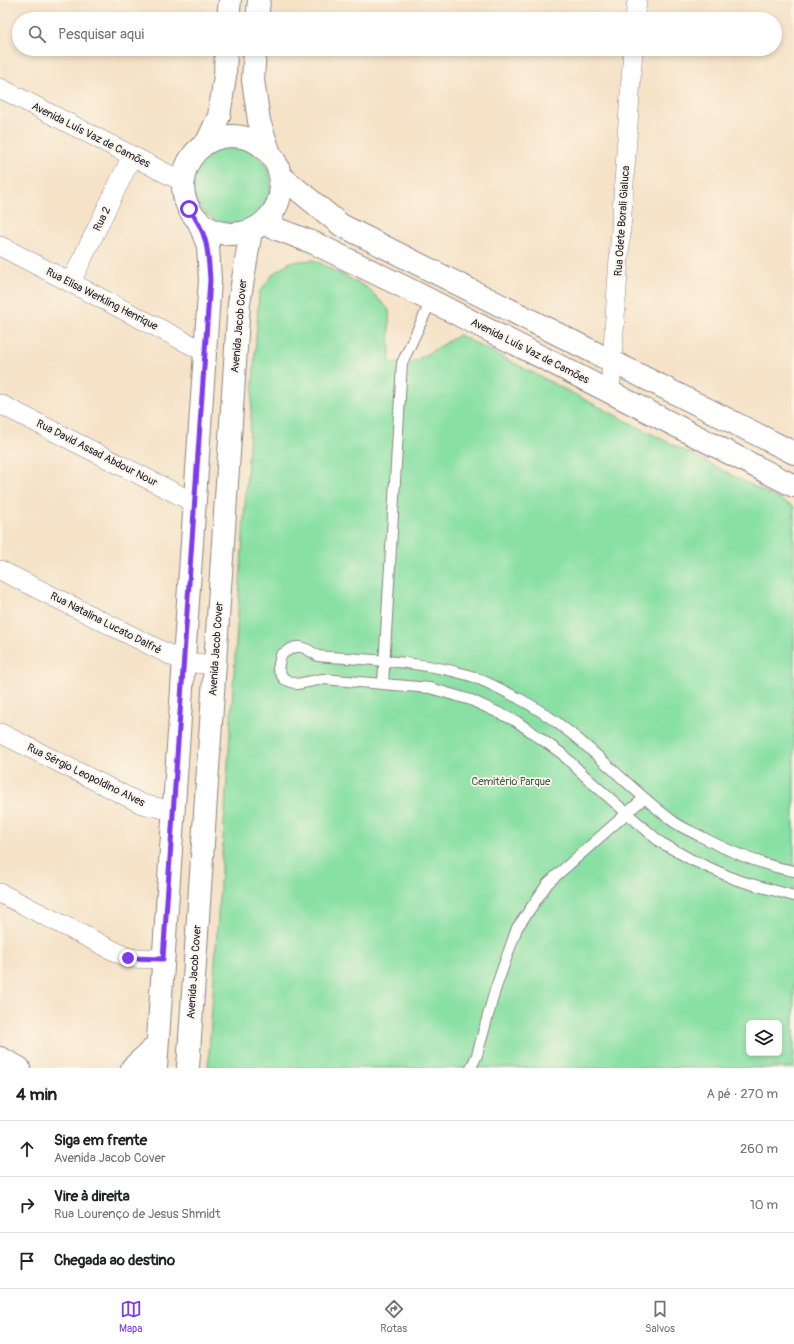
<!DOCTYPE html>
<html lang="pt">
<head>
<meta charset="utf-8">
<style>
	body { margin:0; font-family:Pangolin,sans-serif; background:#f6f6f6; color:#202124 }
	.controls { position:absolute; right:12px; bottom:12px; display:grid; overflow:hidden; border-radius:6px; box-shadow:0 2px 6px #0003 }
	.controls button { width:36px; height:36px; display:grid; place-items:center; padding:0; border:0; border-bottom:1px solid #e0e0e0; background:#fff; color:#202124; font:20px sans-serif }
	.stop { position:absolute; width:12px; height:12px; margin:-9px; border:3px solid #7c3aed; border-radius:50%; background:#fff }
	.stop.end { background:#7c3aed; border-color:#fff; box-shadow:0 1px 4px #0008 }
	.list { margin:0; padding:0; list-style:none }
	h2 { display:flex; justify-content:space-between; align-items:center; height:52px; margin:0; padding:0 16px; font-size:17px }
	h2 small { font-size:13px; font-weight:400; color:#757577 }
	.list li { display:grid; grid-template-columns:26px 1fr auto; gap:12px; align-items:center; box-sizing:border-box; height:56px; padding:0 16px; border-top:1px solid #e0e0e0 }
	.list b { display:block; font-size:15px; white-space:nowrap }
	.list p { margin:0; font-size:13px; white-space:nowrap; color:#757577 }
	.list em { font-size:13px; font-style:normal; color:#757577 }
	.icon { flex:none; width:22px; height:22px; fill:none; stroke:currentColor; stroke-width:2; stroke-linecap:round; stroke-linejoin:round }
	.map { position:relative; flex:none; width:794px; height:1068px; overflow:hidden }
	.search { position:absolute; background:#fff; box-shadow:0 2px 6px #0003; left:12px; right:12px; top:12px; height:44px; display:flex; align-items:center; gap:10px; box-sizing:border-box; padding:0 14px; border-radius:22px; color:#757577; font-size:15px }
	.sheet { height:220px; background:#fff }
	nav { display:flex; justify-content:space-around; align-items:center; box-sizing:border-box; height:56px; border-top:1px solid #e0e0e0; background:#fff; font-size:11px; color:#757577 }
	nav a { display:grid; justify-items:center; gap:2px }
	nav .on { color:#7c3aed }
	.map>svg:first-child { display:block }
</style>
</head>
<body>
<div class="map">
<svg width="794" height="1068" viewBox="0 0 794 1068">
	<rect width="100%" height="100%" fill="#fcf5e5"/>
	<filter id="ink" filterUnits="userSpaceOnUse"><feTurbulence type="fractalNoise" baseFrequency=".025" numOctaves="2"/><feDisplacementMap in="SourceGraphic" scale="8" xChannelSelector="R" yChannelSelector="G"/><feConvolveMatrix kernelMatrix="1 2 1 2 8 2 1 2 1" color-interpolation-filters="sRGB"/></filter>
	<filter id="wash" filterUnits="userSpaceOnUse"><feTurbulence type="fractalNoise" baseFrequency=".012" numOctaves="4" result="noise"/><feDisplacementMap in="SourceGraphic" scale="16" xChannelSelector="R" yChannelSelector="G"/><feGaussianBlur stdDeviation="0.9" result="paint"/><feColorMatrix in="noise" values="0 0 0 0 0 0 0 0 0 0 0 0 0 0 0 0 0 1.4 0 .05"/><feComposite in="paint" operator="in"/></filter>
	<g filter="url(#wash)">
		<rect width="100%" height="100%" fill="#f5e2c7"/>
		<g fill="#89e0a4" stroke="#568170" fill-rule="evenodd">
			<circle cx="232" cy="185" r="39"/>
			<path d="M314 260 368 288 389 310 390 363H402L410 364 459 335 794 507V1068H208L259 293 273 274 290 262ZM749 1023H779V1053H749Z"/>
		</g>
	</g>
	<g filter="url(#ink)">
		<g fill="none" stroke-linecap="round" stroke-linejoin="round">
			<defs>
				<g id="service">
					<polyline points="383,684 402,363 431,301"/>
					<path d="M794 871C760 865 728 851 698 835 690 831 681 827 674 822 620 782 578 729 518 698 504 691 482 679 468 675 420 661 368 660 318 656 301 645 298 643 281 655L278 669 284 679 297 684 323 679 383 684 430 688 471 700 516 721 561 753 589 780 660 842 692 860 737 880 794 896"/>
					<polyline points="471,1068 477,1055 495,990 517,928 548,883 644,798"/>
				</g>
				<g id="minor">
					<polyline points="635,19 637,0"/>
					<polyline points="0,88 183,182"/>
					<polyline points="0,246 205,352"/>
					<polyline points="71,282 132,156"/>
					<polyline points="610,392 633,49"/>
					<polyline points="0,404 195,503"/>
					<polyline points="0,570 184,662 215,665"/>
					<polyline points="0,733 142,804 174,811"/>
					<polyline points="0,893 128,958 163,959"/>
				</g>
				<g id="tertiary">
					<polyline points="228,19 230,0"/>
					<polyline points="257,19 259,0"/>
					<polyline points="255,49 253,80 259,121 269,151"/>
					<circle cx="232" cy="185" r="49"/>
					<polyline points="207,142 219,116 225,76 226,49"/>
					<polyline points="282,177 341,225 794,453"/>
					<polyline points="264,224 314,243 410,290 794,486"/>
					<polyline points="0,1058 19,1068"/>
					<polyline points="132,1068 157,1045"/>
					<polyline points="156,1068 210,280 208,246 198,220"/>
					<polyline points="188,1068 239,303 251,231"/>
				</g>
			</defs>
			<use href="#service" stroke="#8c8281" stroke-width="12"/>
			<use href="#minor" stroke="#8c8281" stroke-width="20"/>
			<use href="#tertiary" stroke="#8c8281" stroke-width="24"/>
			<use href="#service" stroke="#fff" stroke-width="10"/>
			<use href="#minor" stroke="#fff" stroke-width="19"/>
			<use href="#tertiary" stroke="#fff" stroke-width="22"/>
		</g>
	</g>
	<g fill="none" stroke-linecap="round" stroke-linejoin="round" filter="url(#ink)">
		<path stroke="#7c3aed" stroke-width="5" d="M128 958 163 959 210 280C208 250 208 234 189 209"/>
	</g>
	<g text-anchor="middle" dominant-baseline="central" stroke-width="3.5" stroke-linejoin="round" paint-order="stroke">
		<g font-size="11" fill="#22223b" stroke="#fcf5e5">
			<text transform="translate(91 135) rotate(27)">Avenida Luís Vaz de Camões</text>
			<text transform="translate(102 219) rotate(-64)">Rua 2</text>
			<text transform="translate(622 221) rotate(-86)">Rua Odete Borali Gialuca</text>
			<text transform="translate(102 299) rotate(27)">Rua Elisa Werkling Henrique</text>
			<text transform="translate(239 326) rotate(-85)">Avenida Jacob Cover</text>
			<text transform="translate(530 351) rotate(27)">Avenida Luís Vaz de Camões</text>
			<text transform="translate(97 453) rotate(27)">Rua David Assad Abdour Nour</text>
			<text transform="translate(106 623) rotate(27)">Rua Natalina Lucato Dalfré</text>
			<text transform="translate(216 649) rotate(-86)">Avenida Jacob Cover</text>
			<text transform="translate(86 775) rotate(26)">Rua Sérgio Leopoldino Alves</text>
			<text transform="translate(194 972) rotate(-86)">Avenida Jacob Cover</text>
		</g>
		<g font-size="11" fill="#415b5a" stroke="#fcf5e5">
			<text x="511" y="781">Cemitério Parque</text>
		</g>
	</g>
</svg>
<div class="controls">
<button><svg class="icon" aria-label="layers" viewBox="0 0 24 24"><path d="M12 4l9 5-9 5-9-5zM3 14l9 5 9-5"/></svg></button>
</div>
<div class="stop" style="left:189px;top:209px"></div>
<div class="stop end" style="left:128px;top:958px"></div>
<div class="search"><svg class="icon" aria-label="search" viewBox="0 0 24 24"><circle cx="10" cy="10" r="6"/><path d="M15 15l6 6"/></svg>Pesquisar aqui</div>
</div>
<section class="sheet">
<h2>4 min<small>A pé · 270 m</small></h2>
<ul class="list">
<li><svg class="icon" aria-label="ahead" viewBox="0 0 24 24"><path d="M12 20V5M6 11l6-6 6 6"/></svg><div><b>Siga em frente</b><p>Avenida Jacob Cover</p></div><em>260 m</em></li>
<li><svg class="icon" aria-label="right" viewBox="0 0 24 24"><path d="M7 20v-9h11M14 6l5 5-5 5"/></svg><div><b>Vire à direita</b><p>Rua Lourenço de Jesus Shmidt</p></div><em>10 m</em></li>
<li><svg class="icon" aria-label="arrive" viewBox="0 0 24 24"><path d="M6 21V4h12l-3 4 3 4H6"/></svg><div><b>Chegada ao destino</b></div></li>
</ul>
</section>
<nav>
<a class="on"><svg class="icon" aria-label="map" viewBox="0 0 24 24"><path d="M3 6l6-2 6 2 6-2v14l-6 2-6-2-6 2zM9 4v14M15 6v14"/></svg>Mapa</a>
<a><svg class="icon" aria-label="directions" viewBox="0 0 24 24"><path d="M12 3l9 9-9 9-9-9zM9 14v-3h6M13 9l2 2-2 2"/></svg>Rotas</a>
<a><svg class="icon" aria-label="saved" viewBox="0 0 24 24"><path d="M7 4h10v16l-5-4-5 4z"/></svg>Salvos</a>
</nav>
</body>
</html>
